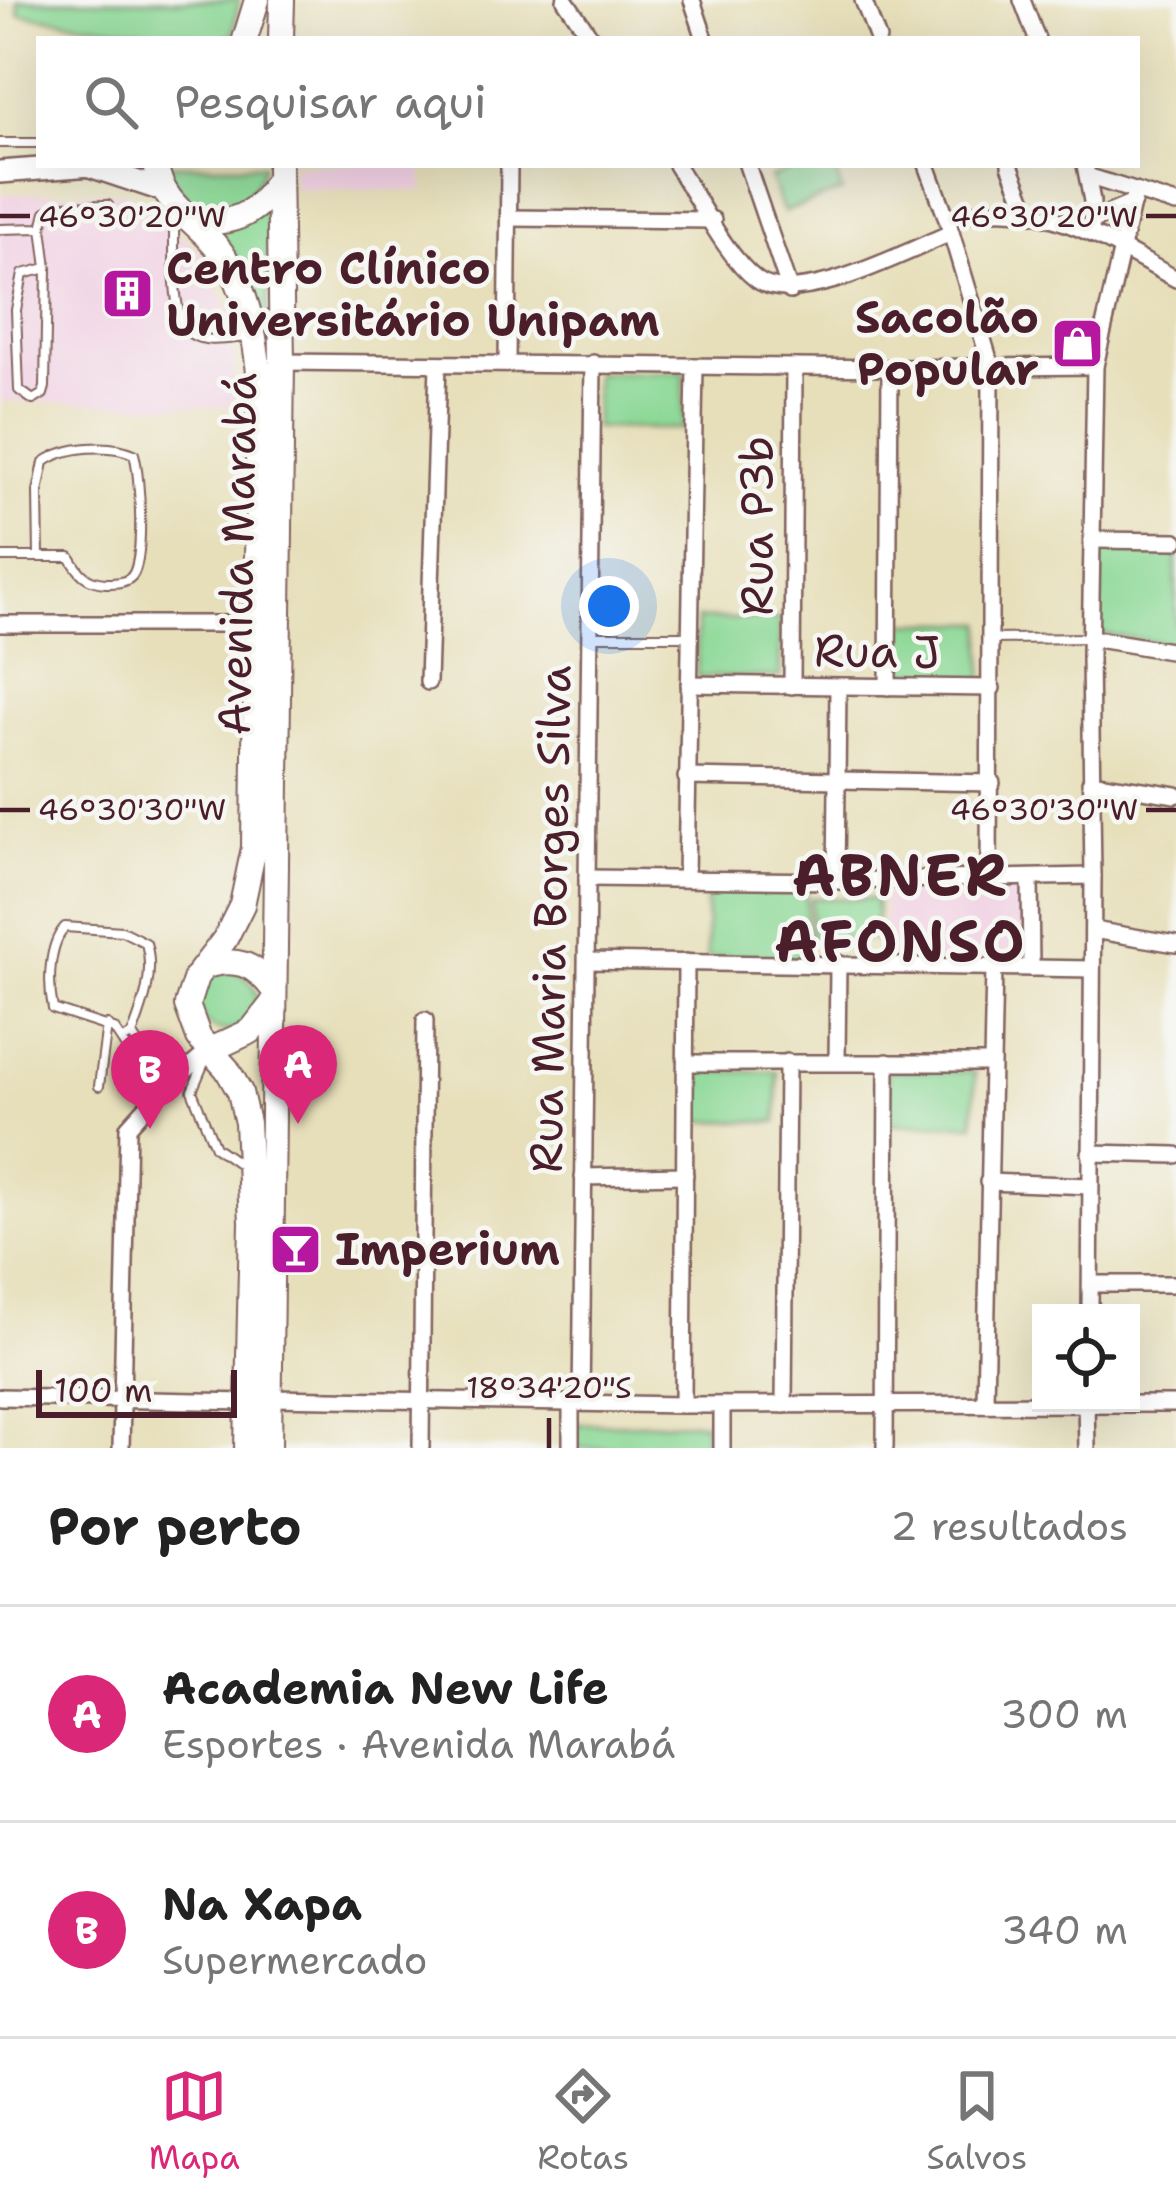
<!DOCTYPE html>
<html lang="pt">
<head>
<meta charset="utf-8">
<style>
	body { margin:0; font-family:"Shantell Sans",sans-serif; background:#f6f6f6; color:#222 }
	.controls { position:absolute; right:36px; bottom:36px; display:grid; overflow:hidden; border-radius:0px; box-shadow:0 12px 48px #0002 }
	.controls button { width:108px; height:108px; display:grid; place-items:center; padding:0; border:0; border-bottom:3px solid #e0e0e0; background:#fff; color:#222; font:60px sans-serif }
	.scale { position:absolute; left:36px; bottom:30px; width:201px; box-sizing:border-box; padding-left:12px; border:6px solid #4a1f2b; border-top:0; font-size:33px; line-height:42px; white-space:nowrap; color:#4a1f2b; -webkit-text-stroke:9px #f6f6f2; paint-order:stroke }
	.you { position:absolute; left:609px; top:606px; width:42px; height:42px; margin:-30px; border:9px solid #fff; border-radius:50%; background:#1a73e8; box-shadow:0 0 0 18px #1a73e833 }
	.badge { display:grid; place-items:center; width:78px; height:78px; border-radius:50%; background:#db2777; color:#fff; font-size:39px; font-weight:700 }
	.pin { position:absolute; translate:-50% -99px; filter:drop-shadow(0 3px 6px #0008) }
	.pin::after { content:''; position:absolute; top:63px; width:42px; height:36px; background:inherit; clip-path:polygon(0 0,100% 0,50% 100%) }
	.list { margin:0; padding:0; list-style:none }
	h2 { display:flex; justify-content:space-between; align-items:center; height:156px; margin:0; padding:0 48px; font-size:51px }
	h2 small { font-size:39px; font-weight:400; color:#767676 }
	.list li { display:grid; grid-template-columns:78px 1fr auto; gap:36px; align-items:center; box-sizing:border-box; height:216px; padding:0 48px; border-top:3px solid #e0e0e0 }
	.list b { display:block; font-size:45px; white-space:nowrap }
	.list p { margin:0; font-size:39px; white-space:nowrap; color:#767676 }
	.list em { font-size:39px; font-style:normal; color:#767676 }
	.icon { flex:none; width:66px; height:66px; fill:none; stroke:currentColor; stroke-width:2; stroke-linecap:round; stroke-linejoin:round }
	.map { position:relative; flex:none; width:1176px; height:1448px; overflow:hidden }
	.search { position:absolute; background:#fff; box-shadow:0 12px 48px #0002; left:36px; right:36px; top:36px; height:132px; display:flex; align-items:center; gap:30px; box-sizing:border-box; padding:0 42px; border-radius:0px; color:#767676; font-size:45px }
	.sheet { height:588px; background:#fff }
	nav { display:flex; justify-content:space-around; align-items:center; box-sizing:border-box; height:168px; border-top:3px solid #e0e0e0; background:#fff; font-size:33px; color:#767676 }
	nav a { display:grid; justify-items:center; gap:6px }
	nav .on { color:#db2777 }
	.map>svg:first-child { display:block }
</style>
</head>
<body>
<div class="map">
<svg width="1176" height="1448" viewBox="0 0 1176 1448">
	<rect width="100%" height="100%" fill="#f6f6f2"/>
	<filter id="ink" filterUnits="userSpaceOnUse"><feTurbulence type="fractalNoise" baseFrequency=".00833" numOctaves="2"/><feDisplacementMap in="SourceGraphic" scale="24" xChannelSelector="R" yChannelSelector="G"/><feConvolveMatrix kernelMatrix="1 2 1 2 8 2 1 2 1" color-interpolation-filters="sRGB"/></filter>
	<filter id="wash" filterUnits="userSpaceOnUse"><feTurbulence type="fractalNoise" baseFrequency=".004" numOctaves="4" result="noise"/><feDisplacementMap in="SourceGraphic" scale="48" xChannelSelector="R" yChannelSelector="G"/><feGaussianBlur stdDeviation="2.7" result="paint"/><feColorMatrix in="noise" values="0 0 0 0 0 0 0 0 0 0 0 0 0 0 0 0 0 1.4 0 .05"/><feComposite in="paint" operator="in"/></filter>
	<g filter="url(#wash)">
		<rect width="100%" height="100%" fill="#e7dfba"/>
		<g fill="#f1d0e3">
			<polygon points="293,165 423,165 423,191 293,188"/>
			<polygon points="126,192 201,252 234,322 235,407 0,401 0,194"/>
			<polygon points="1024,887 1024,962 883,959 884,889"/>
		</g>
		<g fill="#8bd895" stroke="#6a7c60" stroke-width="3">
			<polygon points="18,0 239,0 233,33 226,39 194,39 19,14"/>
			<path d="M162 165H263V168C251 204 222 218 187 204Z"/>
			<polygon points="808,165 833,165 842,191 783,212 770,178"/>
			<path d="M269 202 268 318H262C256 282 238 256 214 229Z"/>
			<polygon points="684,372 683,429 595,428 595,373"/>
			<polygon points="1098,546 1176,547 1176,645 1097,633"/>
			<rect x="697" y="619" width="83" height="58"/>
			<polygon points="896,623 983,623 983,685 896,684"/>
			<polygon points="706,883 806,884 807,958 707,957"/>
			<polygon points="811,898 876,899 877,939 811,938"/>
			<circle cx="227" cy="1001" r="30"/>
			<polygon points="888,1070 975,1072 974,1124 888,1124"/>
			<polygon points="692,1071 778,1072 777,1122 692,1121"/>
			<polygon points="705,1422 705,1448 576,1448 577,1424"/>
		</g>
	</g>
	<g filter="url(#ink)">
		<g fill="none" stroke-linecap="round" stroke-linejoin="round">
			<defs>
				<g id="lane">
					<polyline points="0,143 39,143"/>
					<path d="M174 213C175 238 169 320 191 334 206 344 231 338 248 337"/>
					<polyline points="42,228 47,268 45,387 43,394 33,400 19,390 16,310 23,274 47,268"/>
					<polyline points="0,229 42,228 46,212 58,206 108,205"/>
					<path d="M0 557H70C79 573 86 582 106 583 115 583 126 583 132 576 145 560 140 474 134 454 110 443 66 446 44 462L38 492 39 556"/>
					<polyline points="591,636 688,636"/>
					<polyline points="991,639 1090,638"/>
					<polyline points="132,1035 166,1085"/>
					<path d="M122 1040 132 1035C143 1006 155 974 146 943L122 931 65 927C48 946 48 985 53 1009L114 1029 156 1093"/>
					<polyline points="207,1056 192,1091 215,1147 245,1168"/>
					<polyline points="99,1086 107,1025"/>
				</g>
				<g id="street">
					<polyline points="565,0 592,39"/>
					<polyline points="692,0 705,39"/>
					<polyline points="863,0 878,39"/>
					<polyline points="1022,0 1037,39"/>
					<path d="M676 165C698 198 726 257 757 280 798 310 908 250 951 233"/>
					<polyline points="747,165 790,291"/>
					<polyline points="927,165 947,219 991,366 989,878"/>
					<polyline points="1010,165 1029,213"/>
					<polyline points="1085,165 1092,201 1091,232"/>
					<polyline points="1090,177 1176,204"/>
					<polyline points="509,218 713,220"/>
					<path d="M947 219C1035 191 1103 239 1176 279"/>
					<polyline points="1093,220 1133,203"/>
					<polyline points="282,362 890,368 1095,366"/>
					<polyline points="507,364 509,165"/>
					<polyline points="1092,540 1176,541"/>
					<polyline points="0,624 255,624"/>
					<polyline points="1091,638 1176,652"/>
					<polyline points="428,682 438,364"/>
					<polyline points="689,684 992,688"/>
					<polyline points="792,686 794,367"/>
					<polyline points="888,687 890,368"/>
					<polyline points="686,777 992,783"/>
					<polyline points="1090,782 1176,795"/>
					<polyline points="686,877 695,366"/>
					<polyline points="587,878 836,881 1093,876"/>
					<polyline points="1030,879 1031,968"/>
					<polyline points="836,881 838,688"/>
					<polyline points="1093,930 1176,944"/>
					<polyline points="587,961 1092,969"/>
					<polyline points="837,1062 838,963"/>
					<polyline points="686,1063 991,1063"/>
					<polyline points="1090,1153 1176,1155"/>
					<polyline points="583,1177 685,1175"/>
					<polyline points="988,1182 1090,1186"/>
					<polyline points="1091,1284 1176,1284"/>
					<polyline points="1090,1313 1093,876 1090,657 1095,366 1135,191"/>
					<polyline points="0,1397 248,1402"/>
					<polyline points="270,1398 683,1405 1176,1404"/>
					<polyline points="985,1402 994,968"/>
					<polyline points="571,1403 571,1448"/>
					<polyline points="581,1403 593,363"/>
					<polyline points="1086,1403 1087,1448"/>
					<polyline points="683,1405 686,962"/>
					<polyline points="784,1405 787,1062"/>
					<polyline points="121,1448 128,1127 157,1095 210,1050"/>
					<polyline points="421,1448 425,1020"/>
					<polyline points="722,1448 722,1405"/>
					<polyline points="885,1448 887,1062"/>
				</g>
				<g id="secondary">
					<polyline points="90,166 162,190"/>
					<polyline points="0,172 92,165"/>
				</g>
				<g id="primary">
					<polyline points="245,39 257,0"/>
					<polyline points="281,39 282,0"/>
					<path d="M156 165C161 207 201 222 223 255 247 290 254 330 259 372L254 848 242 905 225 939 196 977 187 1005 199 1038 227 1069 240 1092 247 1123 252 1222 247 1448"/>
					<path d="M189 219C230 228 259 215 279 177"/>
					<path d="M206 966C235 957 254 963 273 989"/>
					<polyline points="210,1050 251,1031 273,1003"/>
					<polyline points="269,1448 282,362 279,165"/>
				</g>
			</defs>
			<use href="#lane" stroke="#81625d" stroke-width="12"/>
			<use href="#street" stroke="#81625d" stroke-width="20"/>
			<use href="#secondary" stroke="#81625d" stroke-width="26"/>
			<use href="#primary" stroke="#81625d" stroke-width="28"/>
			<use href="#lane" stroke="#fff" stroke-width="8"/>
			<use href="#street" stroke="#fff" stroke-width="15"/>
			<use href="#secondary" stroke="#fff" stroke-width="21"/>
			<use href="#primary" stroke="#fff" stroke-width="24"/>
		</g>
	</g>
	<path fill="none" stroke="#4a1f2b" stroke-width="4.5" d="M0 216H30M1146 216H1176M0 810H30M1146 810H1176M549 1418V1448"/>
	<defs>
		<symbol id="building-square" viewBox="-11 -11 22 22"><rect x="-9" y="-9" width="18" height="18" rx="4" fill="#b5179e" stroke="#f6f6f2"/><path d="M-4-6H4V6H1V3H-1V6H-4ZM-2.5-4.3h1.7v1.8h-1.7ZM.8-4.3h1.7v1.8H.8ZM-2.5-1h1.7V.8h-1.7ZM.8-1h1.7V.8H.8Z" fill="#fff"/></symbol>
		<symbol id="shop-square" viewBox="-11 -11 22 22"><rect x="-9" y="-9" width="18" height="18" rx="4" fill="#b5179e" stroke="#f6f6f2"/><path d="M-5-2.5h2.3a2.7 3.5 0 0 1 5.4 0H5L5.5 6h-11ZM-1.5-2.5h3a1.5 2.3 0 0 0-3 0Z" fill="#fff"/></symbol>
		<symbol id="bar-square" viewBox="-11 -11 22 22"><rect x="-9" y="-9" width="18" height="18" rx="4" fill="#b5179e" stroke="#f6f6f2"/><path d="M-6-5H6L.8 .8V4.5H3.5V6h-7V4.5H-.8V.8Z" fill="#fff"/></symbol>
	</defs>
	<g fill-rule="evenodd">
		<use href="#building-square" x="98" y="264" width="59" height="59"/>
		<use href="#shop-square" x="1048" y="314" width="59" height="59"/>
		<use href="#bar-square" x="266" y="1220" width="59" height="59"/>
	</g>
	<g text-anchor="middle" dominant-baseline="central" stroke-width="9" stroke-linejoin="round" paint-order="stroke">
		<g font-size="45" font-weight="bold" fill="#4a1f2b" stroke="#f6f6f2" text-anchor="start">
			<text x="166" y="268">Centro Clínico<tspan x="166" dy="52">Universitário Unipam</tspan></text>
			<text x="1039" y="317" text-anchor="end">Sacolão<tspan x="1039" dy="52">Popular</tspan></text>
			<text x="335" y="1249">Imperium</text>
		</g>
		<g font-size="45" fill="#4a1f2b" stroke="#f6f6f2">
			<text transform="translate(757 526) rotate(-90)">Rua P3b</text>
			<text transform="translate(237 554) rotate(-89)">Avenida Marabá</text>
			<text transform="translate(877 651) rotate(1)">Rua J</text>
			<text transform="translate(550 919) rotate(-89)">Rua Maria Borges Silva</text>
		</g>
		<g font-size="57" font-weight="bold" letter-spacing="3" fill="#4a1f2b" stroke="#f6f6f2">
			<text x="901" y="875">ABNER<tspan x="901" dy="66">AFONSO</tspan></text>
		</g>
	</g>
	<g font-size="30" text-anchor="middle" fill="#4a1f2b" stroke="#f6f6f2" stroke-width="9" stroke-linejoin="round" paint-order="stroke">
		<text x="1044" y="227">46°30'20"W</text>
		<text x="132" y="227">46°30'20"W</text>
		<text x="1044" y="820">46°30'30"W</text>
		<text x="132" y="820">46°30'30"W</text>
		<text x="549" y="1398">18°34'20"S</text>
	</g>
</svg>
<div class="controls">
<button><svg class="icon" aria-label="locate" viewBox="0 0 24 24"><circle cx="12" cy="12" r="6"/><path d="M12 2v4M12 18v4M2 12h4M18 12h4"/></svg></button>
</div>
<div class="scale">100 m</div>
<div class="you"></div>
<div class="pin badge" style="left:298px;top:1124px">A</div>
<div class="pin badge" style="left:150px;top:1129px">B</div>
<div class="search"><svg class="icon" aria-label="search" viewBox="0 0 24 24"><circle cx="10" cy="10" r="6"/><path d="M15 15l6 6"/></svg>Pesquisar aqui</div>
</div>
<section class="sheet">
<h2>Por perto<small>2 resultados</small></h2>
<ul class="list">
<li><span class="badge">A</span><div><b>Academia New Life</b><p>Esportes · Avenida Marabá</p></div><em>300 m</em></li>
<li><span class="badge">B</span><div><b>Na Xapa</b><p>Supermercado</p></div><em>340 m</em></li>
</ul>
</section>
<nav>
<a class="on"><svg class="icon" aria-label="map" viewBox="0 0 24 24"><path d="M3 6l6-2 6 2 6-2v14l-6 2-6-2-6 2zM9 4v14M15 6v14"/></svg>Mapa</a>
<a><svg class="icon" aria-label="directions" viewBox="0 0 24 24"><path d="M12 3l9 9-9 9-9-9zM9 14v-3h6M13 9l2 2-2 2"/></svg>Rotas</a>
<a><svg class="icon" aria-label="saved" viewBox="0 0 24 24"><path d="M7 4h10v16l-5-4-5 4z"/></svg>Salvos</a>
</nav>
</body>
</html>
